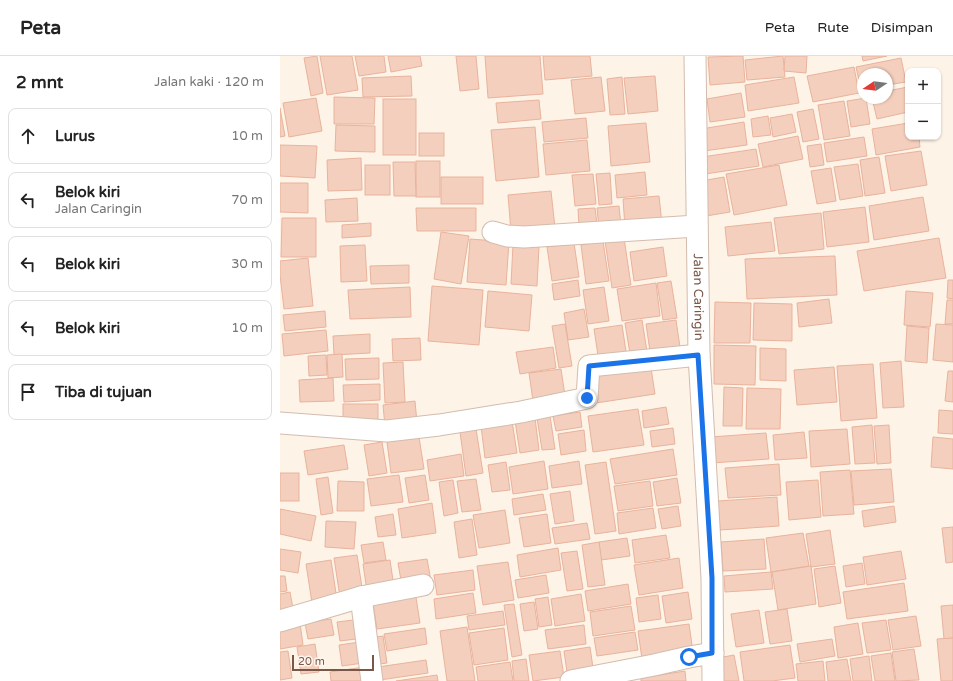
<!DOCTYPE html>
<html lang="id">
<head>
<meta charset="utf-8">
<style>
	body { margin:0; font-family:"Varela Round",sans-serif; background:#f6f6f6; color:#222 }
	.controls { position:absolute; right:12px; top:12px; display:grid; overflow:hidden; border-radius:8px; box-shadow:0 1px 3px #0004 }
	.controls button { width:36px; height:36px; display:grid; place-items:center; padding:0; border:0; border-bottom:1px solid #e0e0e0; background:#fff; color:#222; font:20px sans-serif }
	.compass { position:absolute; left:577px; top:12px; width:36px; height:36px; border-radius:50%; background:#fff; box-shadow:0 1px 3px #0004; rotate:257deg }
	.scale { position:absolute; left:12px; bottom:10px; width:82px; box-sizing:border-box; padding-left:4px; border:2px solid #795749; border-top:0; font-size:11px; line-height:14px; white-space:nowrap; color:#795749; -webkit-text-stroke:3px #fff7ef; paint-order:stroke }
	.stop { position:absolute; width:12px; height:12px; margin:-9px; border:3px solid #1a73e8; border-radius:50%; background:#fff }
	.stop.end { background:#1a73e8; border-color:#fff; box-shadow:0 1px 4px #0008 }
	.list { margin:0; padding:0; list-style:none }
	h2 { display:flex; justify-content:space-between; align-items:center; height:52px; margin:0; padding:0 16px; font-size:17px }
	h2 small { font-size:13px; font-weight:400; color:#767676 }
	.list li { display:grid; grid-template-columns:26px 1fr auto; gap:12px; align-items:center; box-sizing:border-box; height:56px; margin:0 8px 8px; padding:0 8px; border:1px solid #e0e0e0; border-radius:8px }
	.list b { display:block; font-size:15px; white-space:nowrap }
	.list p { margin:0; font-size:13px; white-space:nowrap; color:#767676 }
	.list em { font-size:13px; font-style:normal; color:#767676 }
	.icon { flex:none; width:22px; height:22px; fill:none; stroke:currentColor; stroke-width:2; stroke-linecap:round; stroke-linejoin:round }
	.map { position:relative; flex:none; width:673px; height:625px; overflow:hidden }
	header { display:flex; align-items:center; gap:24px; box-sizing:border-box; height:56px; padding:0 20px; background:#fff; border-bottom:1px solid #e0e0e0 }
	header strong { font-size:19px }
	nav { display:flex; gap:22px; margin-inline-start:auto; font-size:14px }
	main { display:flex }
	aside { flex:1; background:#fff }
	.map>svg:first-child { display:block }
</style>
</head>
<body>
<header>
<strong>Peta</strong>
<nav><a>Peta</a><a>Rute</a><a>Disimpan</a></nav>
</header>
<main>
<aside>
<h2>2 mnt<small>Jalan kaki · 120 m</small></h2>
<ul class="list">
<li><svg class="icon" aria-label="ahead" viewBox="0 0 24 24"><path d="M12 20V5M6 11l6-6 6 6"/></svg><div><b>Lurus</b></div><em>10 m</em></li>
<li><svg class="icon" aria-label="left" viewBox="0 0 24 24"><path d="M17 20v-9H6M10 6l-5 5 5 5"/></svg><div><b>Belok kiri</b><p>Jalan Caringin</p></div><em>70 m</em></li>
<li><svg class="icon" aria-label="left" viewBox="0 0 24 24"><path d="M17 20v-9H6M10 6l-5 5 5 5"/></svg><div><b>Belok kiri</b></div><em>30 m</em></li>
<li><svg class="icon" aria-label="left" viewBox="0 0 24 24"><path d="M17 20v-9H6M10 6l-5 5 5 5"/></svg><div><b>Belok kiri</b></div><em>10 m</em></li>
<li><svg class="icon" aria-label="arrive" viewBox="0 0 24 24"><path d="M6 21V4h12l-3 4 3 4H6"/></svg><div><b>Tiba di tujuan</b></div></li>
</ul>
</aside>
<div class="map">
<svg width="673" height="625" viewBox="0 0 673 625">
	<rect width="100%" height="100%" fill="#fef3e7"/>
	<g fill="#f5cfbd" stroke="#e8b39c">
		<polygon points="37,0 43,37 31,40 24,2"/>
		<polygon points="40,0 72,0 78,34 47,39"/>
		<polygon points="75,0 104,0 106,16 79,20"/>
		<polygon points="108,0 140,0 142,10 111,16"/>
		<polygon points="176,0 196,0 199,33 180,35"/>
		<polygon points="205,0 260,0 263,38 208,42"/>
		<polygon points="263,0 310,0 312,20 265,24"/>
		<polygon points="463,0 465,26 430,29 428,1"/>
		<polygon points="503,0 505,21 467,24 465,4"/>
		<polygon points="505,0 527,0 526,17 504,15"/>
		<polygon points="582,0 607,0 583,5"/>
		<polygon points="621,2 626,26 607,29 607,18 583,18 583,34 581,34 576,11"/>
		<polygon points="574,11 579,37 533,46 527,20"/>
		<polygon points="131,20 132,40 83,41 82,22"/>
		<polygon points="375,20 378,55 348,58 344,22"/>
		<polygon points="321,21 325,55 295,58 291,24"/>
		<polygon points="342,21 345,58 330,59 327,23"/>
		<polygon points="514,21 519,47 468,55 465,29"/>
		<polygon points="628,31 628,56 597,63 592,42 607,42 607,35"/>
		<polygon points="461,37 465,61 430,66 427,43"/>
		<polygon points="54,41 95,42 94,68 54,68"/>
		<polygon points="36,42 42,75 9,81 3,47"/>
		<polygon points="586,42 590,68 571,71 567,45"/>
		<rect x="103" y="43" width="33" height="56"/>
		<polygon points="259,44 261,63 218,67 216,47"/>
		<polygon points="564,45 570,80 544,84 538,49"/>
		<polygon points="0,52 5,80 0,81"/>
		<polygon points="533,53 539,83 523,86 517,56"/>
		<polygon points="512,58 516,76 493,81 490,62"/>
		<polygon points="488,60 491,79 473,81 471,63"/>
		<polygon points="306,62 308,82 264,86 262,66"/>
		<polygon points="464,66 467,89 424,95 421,73"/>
		<polygon points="366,67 370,106 331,110 328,70"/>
		<polygon points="628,67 628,81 639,81 640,91 596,99 592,73"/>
		<polygon points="56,69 95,70 95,96 55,95"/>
		<polygon points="255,71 259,121 216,125 211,74"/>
		<rect x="139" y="77" width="25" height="23"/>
		<polygon points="518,80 523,103 483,111 478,88"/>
		<polygon points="584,81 587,100 547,106 544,87"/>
		<polygon points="307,84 310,115 266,119 263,88"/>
		<polygon points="541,88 544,109 530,111 527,90"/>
		<polygon points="0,89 37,90 35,122 0,120"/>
		<polygon points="476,93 479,110 425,118 422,101"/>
		<polygon points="641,95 647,129 611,135 605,100"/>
		<polygon points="599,101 605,137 585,140 580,104"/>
		<polygon points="81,102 82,134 48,135 47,104"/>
		<rect x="136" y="105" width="24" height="36"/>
		<polygon points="113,106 135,106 136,140 114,140"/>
		<polygon points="578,108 583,140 560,144 554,111"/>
		<rect x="85" y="109" width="25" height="30"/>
		<polygon points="499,109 507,149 454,159 446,118"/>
		<polygon points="551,112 556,145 537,148 531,115"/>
		<polygon points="365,116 367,139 337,142 335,119"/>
		<polygon points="330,117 332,148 319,149 316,118"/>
		<polygon points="313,118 316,148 295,150 292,119"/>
		<rect x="161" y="121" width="42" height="27"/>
		<polygon points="444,121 450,156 426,160 421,125"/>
		<polygon points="0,127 28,127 28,157 0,156"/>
		<polygon points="271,135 275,172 231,176 228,139"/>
		<polygon points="379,140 382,168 345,171 343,143"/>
		<polygon points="643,141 649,175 594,184 589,150"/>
		<polygon points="77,142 78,165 46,166 45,144"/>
		<polygon points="339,150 341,170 319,172 317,152"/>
		<polygon points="585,151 589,186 547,191 543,156"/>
		<polygon points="136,152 196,152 196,175 137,175"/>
		<polygon points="315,152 317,168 299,170 298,153"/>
		<polygon points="541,157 544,193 499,198 494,162"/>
		<polygon points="2,162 36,162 36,201 1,201"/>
		<polygon points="491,166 495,195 448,200 445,171"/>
		<polygon points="91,167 91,180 62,182 62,169"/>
		<polygon points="161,176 189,180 181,228 154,223"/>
		<polygon points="344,182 351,229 332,232 325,185"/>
		<polygon points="659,182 666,222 584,235 577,195"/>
		<polygon points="190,183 229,186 226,229 187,226"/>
		<polygon points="323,185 329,225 306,228 301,189"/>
		<polygon points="294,187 299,221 272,225 267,191"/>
		<polygon points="85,189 87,225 61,226 60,190"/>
		<polygon points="233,189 259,190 257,230 231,228"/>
		<polygon points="383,191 387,220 354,225 350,196"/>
		<polygon points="555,200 557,239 467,243 465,203"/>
		<polygon points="28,202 33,250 4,253 0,219 0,205"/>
		<polygon points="129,209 129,227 91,228 90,210"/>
		<polygon points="298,224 300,240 274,244 272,228"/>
		<polygon points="668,224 673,224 673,243 667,242"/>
		<polygon points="391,225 397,262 383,264 377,227"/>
		<polygon points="376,227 380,260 342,265 337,233"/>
		<polygon points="152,230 203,234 199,289 148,285"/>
		<polygon points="130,231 131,261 70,263 68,234"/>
		<polygon points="324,231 329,265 308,268 303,234"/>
		<polygon points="208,235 252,239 249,275 205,271"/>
		<polygon points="626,235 653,237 650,271 624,269"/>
		<polygon points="549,243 552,267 519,271 517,247"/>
		<polygon points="667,244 673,244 673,268 665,268"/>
		<polygon points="435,246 471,247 470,287 434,287"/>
		<polygon points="474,247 512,248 512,285 473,284"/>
		<polygon points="304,253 309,281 288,284 284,257"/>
		<polygon points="45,255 46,271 5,275 3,259"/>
		<polygon points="362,264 368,302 351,304 345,267"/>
		<polygon points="396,264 401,298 371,302 366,268"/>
		<polygon points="285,268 292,310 279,312 272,270"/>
		<polygon points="656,268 673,269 673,306 653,304"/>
		<polygon points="342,269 347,302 319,306 314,273"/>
		<polygon points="627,270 649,272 647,307 625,305"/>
		<polygon points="46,274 48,295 4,300 2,278"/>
		<polygon points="90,278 90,297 54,299 53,280"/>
		<polygon points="140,282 141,304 113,305 112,283"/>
		<polygon points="434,289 476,290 475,329 434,328"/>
		<polygon points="273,291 276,312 240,318 236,296"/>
		<polygon points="480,292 506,293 506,325 480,324"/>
		<polygon points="62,298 63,321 48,322 47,299"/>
		<polygon points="46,299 47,319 29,320 28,300"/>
		<polygon points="99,302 99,323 66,324 65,303"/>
		<polygon points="621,305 624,351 603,352 600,307"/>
		<polygon points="123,306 125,346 105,347 103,307"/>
		<polygon points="370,306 375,338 316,347 312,315"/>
		<polygon points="593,308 597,362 561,365 557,310"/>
		<polygon points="554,311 557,346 517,349 514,314"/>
		<polygon points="281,313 285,340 253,345 249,317"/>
		<polygon points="668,315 673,315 673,346 665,345"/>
		<polygon points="53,322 54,345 20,346 19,324"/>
		<polygon points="100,328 100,344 64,346 63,329"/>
		<polygon points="444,331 463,332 462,370 443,370"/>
		<polygon points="467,332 501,333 500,373 466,373"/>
		<polygon points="135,345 137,367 105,370 103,349"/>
		<rect x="63" y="348" width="35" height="22"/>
		<polygon points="386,351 389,368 364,372 362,355"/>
		<polygon points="358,353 364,389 313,396 308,360"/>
		<polygon points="659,354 673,355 673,378 658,377"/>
		<polygon points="300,356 302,371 276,375 273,360"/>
		<polygon points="270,360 275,393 262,394 257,362"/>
		<polygon points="255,362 259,394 240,397 235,365"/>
		<polygon points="232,365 237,397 205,402 201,370"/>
		<polygon points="592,369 595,407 575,408 572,371"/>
		<polygon points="609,369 611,407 597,408 594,370"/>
		<polygon points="393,372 395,388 372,391 370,375"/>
		<polygon points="196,373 203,417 186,420 180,376"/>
		<polygon points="567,373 570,408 531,411 529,375"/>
		<polygon points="304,374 306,395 281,399 278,378"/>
		<polygon points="524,376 527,402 495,404 493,379"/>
		<polygon points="486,377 489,403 432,407 431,381"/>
		<polygon points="139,381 144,413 111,417 107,386"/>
		<polygon points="653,381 673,383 673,413 651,411"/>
		<polygon points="102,386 107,417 89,420 84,389"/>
		<polygon points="64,389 68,413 28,419 24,395"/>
		<polygon points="393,393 397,419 335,428 330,403"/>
		<polygon points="181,398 184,420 150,425 147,404"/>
		<polygon points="264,405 268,433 233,438 229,411"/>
		<polygon points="299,405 302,428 272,432 269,410"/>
		<polygon points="226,406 230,434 212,436 208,409"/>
		<polygon points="326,406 336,475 315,478 305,409"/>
		<polygon points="499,408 501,439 448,442 445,412"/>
		<polygon points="611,413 614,446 574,449 571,415"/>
		<polygon points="570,414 574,458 543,460 540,416"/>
		<rect x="0" y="417" width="19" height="28"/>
		<polygon points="119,419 123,446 91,450 87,423"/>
		<polygon points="145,419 149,444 129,447 125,422"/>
		<polygon points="48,421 53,457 41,459 36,423"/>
		<polygon points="397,422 401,447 377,450 373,426"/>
		<polygon points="196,423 201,454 182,456 177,425"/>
		<polygon points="173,424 178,457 164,460 159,426"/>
		<polygon points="538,424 541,461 509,464 506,426"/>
		<polygon points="58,425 84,426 84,455 57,455"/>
		<polygon points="370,425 373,450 338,455 334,430"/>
		<polygon points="290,435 294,465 275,468 270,438"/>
		<polygon points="263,438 266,454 234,459 232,443"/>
		<polygon points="497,441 499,470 440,474 438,445"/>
		<polygon points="152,447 156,477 122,482 118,453"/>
		<polygon points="398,450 401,470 382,473 378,453"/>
		<polygon points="614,450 616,466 584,471 582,455"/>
		<polygon points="373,452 376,472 339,478 337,457"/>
		<polygon points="0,453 36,460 31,485 0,478"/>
		<polygon points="225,454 230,487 199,492 193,459"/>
		<polygon points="113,458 116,479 98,481 95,461"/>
		<polygon points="267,458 271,487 244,491 239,462"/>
		<polygon points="192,463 197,499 179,502 174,466"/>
		<polygon points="46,465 76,466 74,493 45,491"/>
		<polygon points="307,467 310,483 275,488 272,472"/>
		<polygon points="673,471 673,506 666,507 662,472"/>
		<polygon points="550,474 555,508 531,511 526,478"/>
		<polygon points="523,477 529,510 491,516 486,482"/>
		<polygon points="386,479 390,502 355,507 352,484"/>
		<polygon points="347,482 350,500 321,504 319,486"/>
		<polygon points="484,483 486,513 443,515 441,486"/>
		<polygon points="103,486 106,504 84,507 81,489"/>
		<polygon points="319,486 325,529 308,531 302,489"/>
		<polygon points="278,492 281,514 240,521 237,499"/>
		<polygon points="0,493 21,496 18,517 0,514"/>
		<polygon points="297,495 303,533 287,535 281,497"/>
		<polygon points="621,495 626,523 587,529 583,501"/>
		<polygon points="77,499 83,538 60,541 54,502"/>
		<polygon points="399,502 403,532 359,539 354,509"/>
		<polygon points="147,503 151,525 122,530 118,507"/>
		<polygon points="51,504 57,544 32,547 26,508"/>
		<polygon points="110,504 114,531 87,535 83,508"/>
		<polygon points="228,506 234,544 203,549 197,510"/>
		<polygon points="582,507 585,528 566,531 563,510"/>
		<polygon points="531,510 536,548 498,554 492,516"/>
		<polygon points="555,510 561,547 539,551 534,513"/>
		<polygon points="193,514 195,534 157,539 154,519"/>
		<polygon points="491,516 493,533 445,536 444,520"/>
		<polygon points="266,519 269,537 238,542 235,524"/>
		<polygon points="0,520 5,520 7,535 0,536"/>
		<polygon points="624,527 628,555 567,563 563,536"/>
		<polygon points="348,528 351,548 308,555 305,535"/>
		<polygon points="135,535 140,567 97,573 92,541"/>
		<polygon points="10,536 14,558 0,560 0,538"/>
		<polygon points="408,536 412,563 386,567 382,540"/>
		<polygon points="193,537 196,557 156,563 154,543"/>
		<polygon points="301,538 305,565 275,570 271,543"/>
		<polygon points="378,539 381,563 359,566 356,542"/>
		<polygon points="268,541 272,569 259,571 255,543"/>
		<polygon points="254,546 258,573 244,575 240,548"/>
		<polygon points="234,548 242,599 232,601 224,549"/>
		<polygon points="673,549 673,582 664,583 661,550"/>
		<polygon points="351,550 355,574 313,580 310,556"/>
		<polygon points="507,553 512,585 490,588 485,556"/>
		<polygon points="479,554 484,587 456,591 451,558"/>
		<polygon points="223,555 225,569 189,574 187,560"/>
		<polygon points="636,560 641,590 613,594 608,564"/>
		<polygon points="51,563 54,579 28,583 25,567"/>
		<polygon points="82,563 84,582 60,585 57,566"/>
		<polygon points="606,564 611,594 587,597 582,567"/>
		<polygon points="20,567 23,589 0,593 0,570"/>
		<polygon points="578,567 583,598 558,602 554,571"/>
		<polygon points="409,568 413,596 362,603 358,575"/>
		<polygon points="304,569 306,588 268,593 265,574"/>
		<polygon points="187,571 195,625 167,625 160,575"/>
		<polygon points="145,572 147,588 107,595 104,578"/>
		<polygon points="224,572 228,604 194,609 189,577"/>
		<polygon points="355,576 358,594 317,600 314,582"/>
		<polygon points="103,580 107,607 92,609 88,582"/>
		<polygon points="673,582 673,625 661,625 657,583"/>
		<polygon points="552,583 555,600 520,606 517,588"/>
		<polygon points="80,586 83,607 62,610 59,589"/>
		<polygon points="35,588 39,616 21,618 17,591"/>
		<polygon points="510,589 515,622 492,625 464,625 460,596"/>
		<polygon points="310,591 314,619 288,623 284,595"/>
		<polygon points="634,593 639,624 616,625 612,596"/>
		<polygon points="8,595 12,622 0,624 0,596"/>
		<polygon points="280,595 284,621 253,625 249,599"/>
		<polygon points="611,597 615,625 595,625 591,600"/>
		<polygon points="454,599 459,625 442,625 438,602"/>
		<polygon points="589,600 592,625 573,625 570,603"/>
		<polygon points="246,603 249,625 234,625 232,605"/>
		<polygon points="567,603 571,625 548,625 546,606"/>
		<polygon points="146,604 148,617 93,625 91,612"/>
		<polygon points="543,605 545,625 518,625 516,608"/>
		<polygon points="230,606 233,625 198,625 196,611"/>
		<polygon points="84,611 86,625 51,625 50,616"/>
		<polygon points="405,615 406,625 361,625 361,622"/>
		<polygon points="157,619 158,625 116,625"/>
	</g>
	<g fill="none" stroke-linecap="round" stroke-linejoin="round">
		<defs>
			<g id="street">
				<path id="s1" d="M415 0 419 299 432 522 433 625"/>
				<polyline points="213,176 227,180 244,181 417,170"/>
				<polyline points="0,367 107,375 159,369 241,356 307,342 309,310 419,299"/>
				<polyline points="81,541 92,625"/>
				<polyline points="0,565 81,541 143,529"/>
				<polyline points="291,625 374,609 409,601 433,597"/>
			</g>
		</defs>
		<use href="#street" stroke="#d3bcae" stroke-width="23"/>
		<use href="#street" stroke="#fff" stroke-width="21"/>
	</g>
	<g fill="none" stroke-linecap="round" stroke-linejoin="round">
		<polyline stroke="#1a73e8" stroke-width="5" points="307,342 309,310 418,299 432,522 432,597 409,601"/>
	</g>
	<g text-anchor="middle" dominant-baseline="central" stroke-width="3" stroke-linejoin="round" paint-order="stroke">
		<g font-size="13" fill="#795749" stroke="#fff7ef">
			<text stroke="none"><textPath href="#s1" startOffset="241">Jalan Caringin</textPath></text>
		</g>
	</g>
</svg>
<div class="controls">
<button>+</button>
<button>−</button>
</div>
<svg class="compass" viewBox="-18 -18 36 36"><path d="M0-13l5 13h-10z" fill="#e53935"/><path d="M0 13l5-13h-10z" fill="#767676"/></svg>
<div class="scale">20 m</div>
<div class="stop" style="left:409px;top:601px"></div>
<div class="stop end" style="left:307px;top:342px"></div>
</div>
</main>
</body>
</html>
